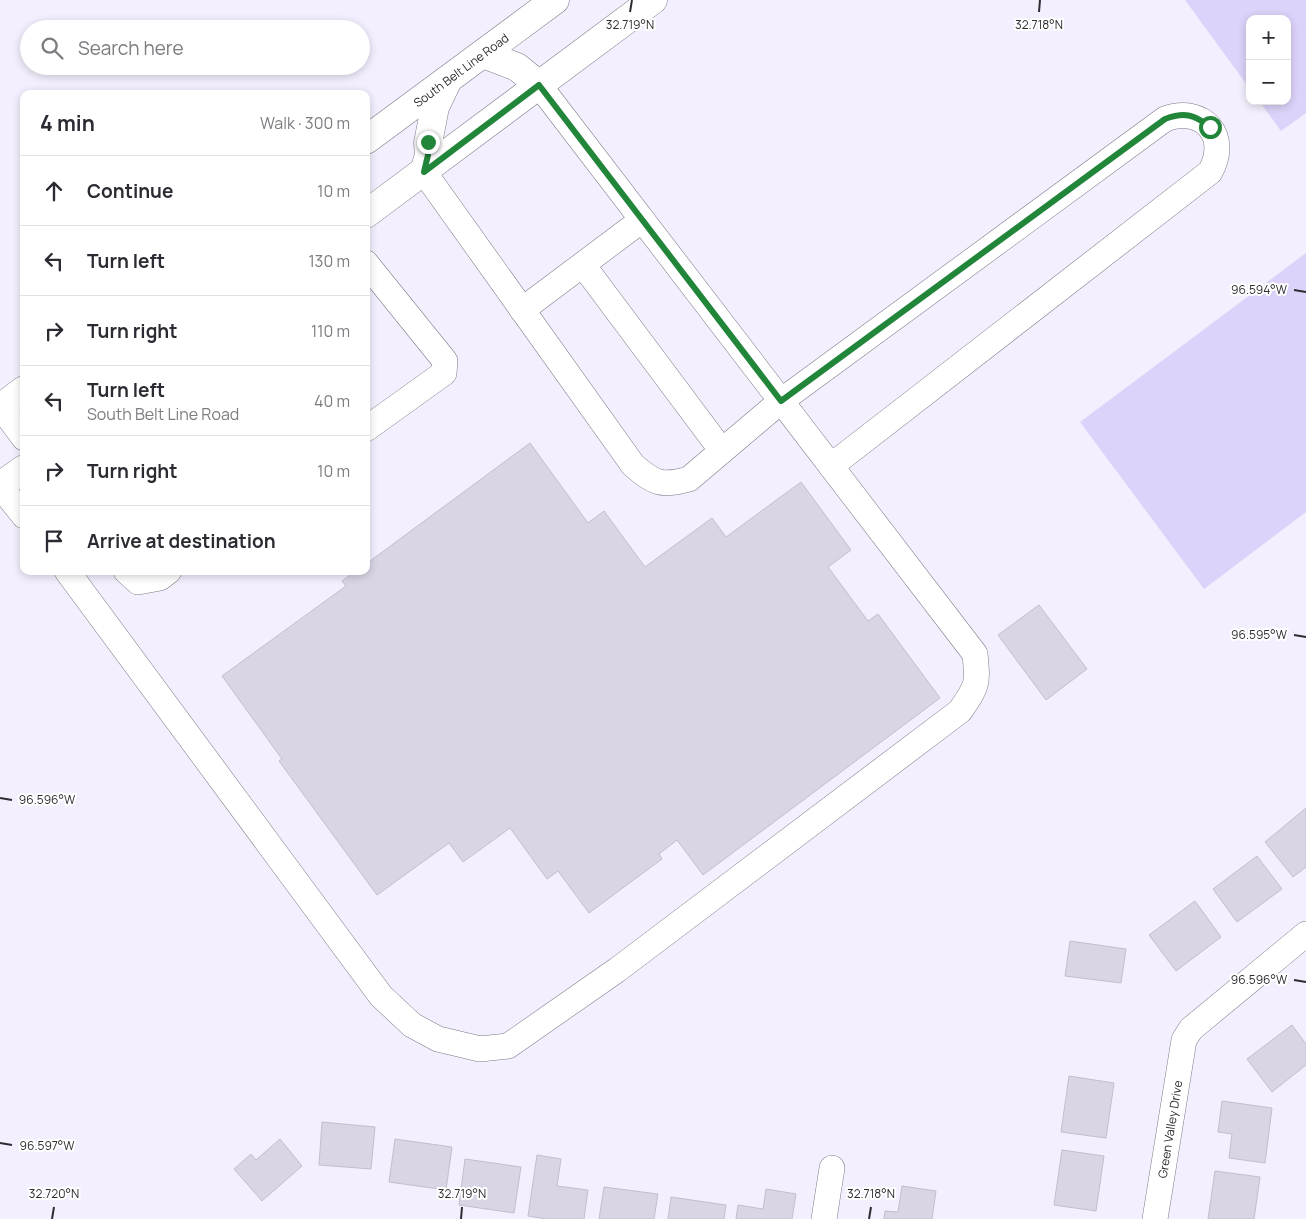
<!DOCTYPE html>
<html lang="en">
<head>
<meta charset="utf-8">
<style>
	body { margin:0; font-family:Manrope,sans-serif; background:#f7f7f7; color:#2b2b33 }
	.controls { position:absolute; right:15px; top:15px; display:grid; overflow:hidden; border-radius:10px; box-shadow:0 2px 8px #0003 }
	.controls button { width:45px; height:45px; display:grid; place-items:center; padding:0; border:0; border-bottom:1px solid #e1e1e2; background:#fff; color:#2b2b33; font:25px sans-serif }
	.stop { position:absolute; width:15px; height:15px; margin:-11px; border:4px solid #22863a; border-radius:50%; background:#fff }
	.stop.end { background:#22863a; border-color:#fff; box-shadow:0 1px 5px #0008 }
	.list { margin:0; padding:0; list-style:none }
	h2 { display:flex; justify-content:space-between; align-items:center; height:65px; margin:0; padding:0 20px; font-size:21px }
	h2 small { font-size:16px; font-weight:400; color:#7c7c81 }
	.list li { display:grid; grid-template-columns:32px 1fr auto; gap:15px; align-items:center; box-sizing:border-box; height:70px; padding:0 20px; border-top:1px solid #e1e1e2 }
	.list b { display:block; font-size:19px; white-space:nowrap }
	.list p { margin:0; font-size:16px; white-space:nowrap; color:#7c7c81 }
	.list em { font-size:16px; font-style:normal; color:#7c7c81 }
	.icon { flex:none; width:28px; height:28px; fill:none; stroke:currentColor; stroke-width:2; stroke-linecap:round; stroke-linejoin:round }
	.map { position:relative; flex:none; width:1306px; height:1219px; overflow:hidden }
	.search { position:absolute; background:#fff; box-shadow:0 2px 8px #0003; left:20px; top:20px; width:350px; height:55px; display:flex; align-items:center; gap:12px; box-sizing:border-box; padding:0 18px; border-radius:28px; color:#7c7c81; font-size:19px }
	.panel { position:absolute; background:#fff; box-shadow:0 2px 8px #0003; left:20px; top:90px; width:350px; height:485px; border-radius:10px }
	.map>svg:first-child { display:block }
</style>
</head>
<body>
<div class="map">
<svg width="1306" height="1219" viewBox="0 0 1306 1219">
	<rect width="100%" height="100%" fill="#f3effe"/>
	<g fill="#ddd2f9">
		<polygon points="1185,0 1306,0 1306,113 1281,131 1259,101 1287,101 1287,19 1250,19 1250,89"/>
		<polygon points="1306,253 1306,512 1204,589 1080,422"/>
	</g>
	<g fill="#d9d5e5" stroke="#c2becd">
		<polygon points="530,443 588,523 604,511 645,567 712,518 726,537 801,482 851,550 828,567 868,621 878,614 940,698 703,875 677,840 659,854 662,859 589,913 558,871 547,879 510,828 463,862 449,843 377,895 279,761 282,759 222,676 346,586 342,581 356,571 366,571 366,564"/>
		<polygon points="1039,605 1087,669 1046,700 998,635"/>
		<polygon points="1306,808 1306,867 1293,877 1265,842"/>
		<polygon points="1257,856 1282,889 1237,922 1213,889"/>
		<polygon points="1195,901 1221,937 1176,971 1149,935"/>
		<polygon points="1070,941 1126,949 1121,983 1065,976"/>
		<polygon points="1292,1025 1306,1044 1306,1065 1272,1092 1247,1059"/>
		<polygon points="1069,1076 1114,1083 1106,1138 1061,1132"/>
		<polygon points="1222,1101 1272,1108 1265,1163 1229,1158 1232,1134 1218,1132"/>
		<polygon points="322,1122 375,1127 371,1169 319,1165"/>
		<polygon points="280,1139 302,1166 262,1201 234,1169 251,1154 256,1160"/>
		<polygon points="395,1139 452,1147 446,1190 389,1182"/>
		<polygon points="1062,1150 1104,1156 1096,1211 1054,1205"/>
		<polygon points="537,1155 561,1159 557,1186 588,1190 584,1219 547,1219 528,1216"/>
		<polygon points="465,1159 521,1167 514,1213 459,1205"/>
		<polygon points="1215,1171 1260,1177 1254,1219 1208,1219"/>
		<polygon points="902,1186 936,1191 932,1219 884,1219 885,1211 898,1212"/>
		<polygon points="604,1187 658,1194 654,1219 599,1219"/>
		<polygon points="766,1189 796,1194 792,1219 736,1219 738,1205 763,1209"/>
		<polygon points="671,1197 726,1205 724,1219 668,1219"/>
	</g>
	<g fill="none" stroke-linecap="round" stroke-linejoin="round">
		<defs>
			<g id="minor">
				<path d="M424 172 633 465C654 483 661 487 689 479L781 401 1165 119C1204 105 1230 137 1210 172L831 466"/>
				<polyline points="366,263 445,361 444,373 366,429"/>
				<polyline points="583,265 722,451"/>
				<polyline points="522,310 642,220"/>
				<polyline points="1,407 24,438"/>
				<polyline points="0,486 24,516"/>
				<path d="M67 571 381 996 412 1025 438 1039 480 1049 508 1046 617 970 960 711C978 685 978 684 975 654L539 85"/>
				<polyline points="126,571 138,582 160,578 169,571"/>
				<polyline points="824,1219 832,1168"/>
				<path id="s1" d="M1155 1219 1184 1040 1191 1029 1306 934"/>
			</g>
			<g id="major">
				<polyline points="483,54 517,67 539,85"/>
				<path id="s2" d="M366 140 555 0"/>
				<polyline points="424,172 429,155 428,143 435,107 448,80"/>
				<polyline points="366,214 653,0"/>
				<polyline points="0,408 24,390"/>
				<polyline points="0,486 24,469"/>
			</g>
		</defs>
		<use href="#minor" stroke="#7c7986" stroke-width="26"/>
		<use href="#major" stroke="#7c7986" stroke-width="29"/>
		<use href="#minor" stroke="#fff" stroke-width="25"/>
		<use href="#major" stroke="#fff" stroke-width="28"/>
	</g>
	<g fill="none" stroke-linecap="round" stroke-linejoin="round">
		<path stroke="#22863a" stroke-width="6" d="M428 142V155L424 172 539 85 781 401 1165 119C1184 112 1194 114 1210 127"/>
	</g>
	<path fill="none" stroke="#2d2c31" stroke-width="2" d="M630 12 632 0M1039 12 1040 0M1294 290 1306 292M1294 635 1306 637M0 798 12 800M1294 980 1306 982M0 1143 12 1145M52 1219 54 1207M461 1219 462 1207M869 1219 871 1207"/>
	<g text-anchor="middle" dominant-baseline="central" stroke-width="4" stroke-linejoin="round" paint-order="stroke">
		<g font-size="12" fill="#2d2c31" stroke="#fff">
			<text stroke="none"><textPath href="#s2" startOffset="118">South Belt Line Road</textPath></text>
			<text stroke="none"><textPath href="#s1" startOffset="91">Green Valley Drive</textPath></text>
		</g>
	</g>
	<g font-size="12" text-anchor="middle" fill="#2d2c31" stroke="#fff" stroke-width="4" stroke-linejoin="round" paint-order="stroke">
		<text x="630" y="29">32.719°N</text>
		<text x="1039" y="29">32.718°N</text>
		<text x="1259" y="294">96.594°W</text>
		<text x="1259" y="639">96.595°W</text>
		<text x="47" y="804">96.596°W</text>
		<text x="1259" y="984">96.596°W</text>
		<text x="47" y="1150">96.597°W</text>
		<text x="54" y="1198">32.720°N</text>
		<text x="462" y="1198">32.719°N</text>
		<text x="871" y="1198">32.718°N</text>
	</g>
</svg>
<div class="controls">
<button>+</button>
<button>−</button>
</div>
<div class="stop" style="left:1210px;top:127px"></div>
<div class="stop end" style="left:428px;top:142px"></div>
<div class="search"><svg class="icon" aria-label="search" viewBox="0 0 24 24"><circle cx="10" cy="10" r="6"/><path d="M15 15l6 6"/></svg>Search here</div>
<section class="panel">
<h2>4 min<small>Walk · 300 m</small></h2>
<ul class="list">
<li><svg class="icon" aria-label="ahead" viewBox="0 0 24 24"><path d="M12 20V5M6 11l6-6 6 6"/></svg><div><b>Continue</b></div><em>10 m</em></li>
<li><svg class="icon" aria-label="left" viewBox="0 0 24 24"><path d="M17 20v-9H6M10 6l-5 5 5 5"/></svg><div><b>Turn left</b></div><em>130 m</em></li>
<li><svg class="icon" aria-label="right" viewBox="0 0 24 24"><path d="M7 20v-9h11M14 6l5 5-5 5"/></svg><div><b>Turn right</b></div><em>110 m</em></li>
<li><svg class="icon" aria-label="left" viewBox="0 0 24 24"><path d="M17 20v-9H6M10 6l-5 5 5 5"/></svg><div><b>Turn left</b><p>South Belt Line Road</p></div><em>40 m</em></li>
<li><svg class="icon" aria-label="right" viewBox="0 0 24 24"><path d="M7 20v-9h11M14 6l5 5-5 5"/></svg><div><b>Turn right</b></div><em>10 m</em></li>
<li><svg class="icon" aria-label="arrive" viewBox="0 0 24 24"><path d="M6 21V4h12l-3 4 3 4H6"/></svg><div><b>Arrive at destination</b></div></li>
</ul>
</section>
</div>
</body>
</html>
